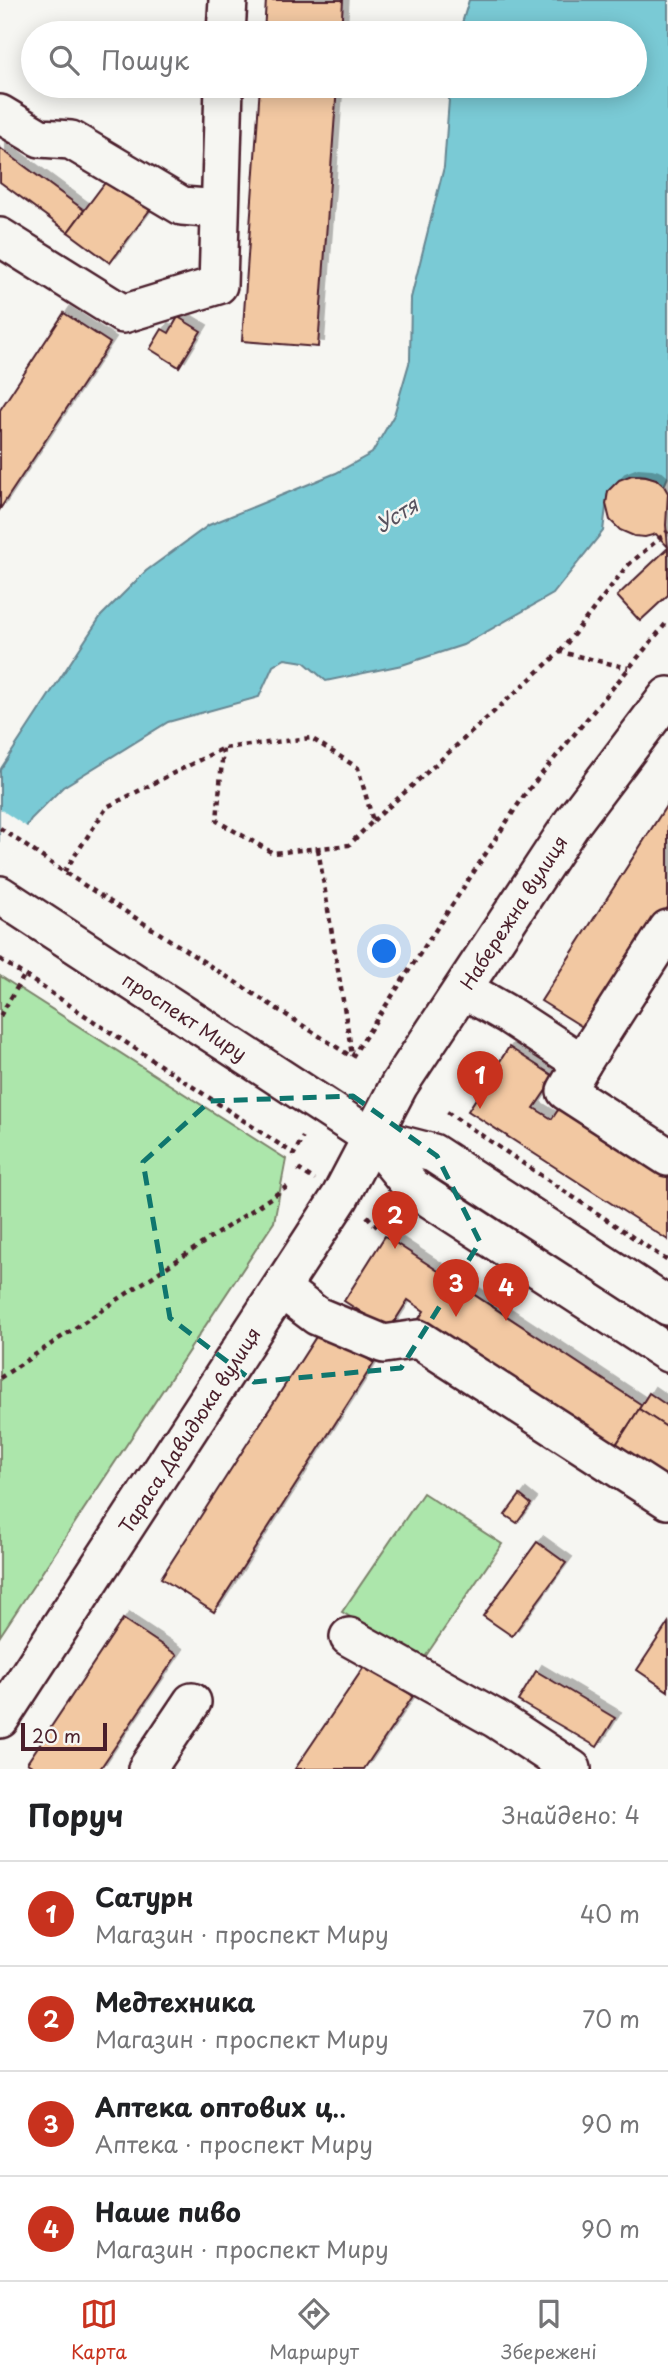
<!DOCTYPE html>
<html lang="uk">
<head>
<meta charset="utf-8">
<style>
	body { margin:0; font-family:"Playpen Sans",sans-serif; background:#f6f6f6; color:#202124 }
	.scale { position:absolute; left:21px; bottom:18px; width:86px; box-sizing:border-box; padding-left:7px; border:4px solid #4a1f2b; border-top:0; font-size:19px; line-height:24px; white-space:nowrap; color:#4a1f2b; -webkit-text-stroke:5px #f6f6f2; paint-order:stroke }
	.you { position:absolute; left:385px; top:952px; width:24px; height:24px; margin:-18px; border:5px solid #fff; border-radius:50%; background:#1a73e8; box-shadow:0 0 0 10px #1a73e833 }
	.badge { display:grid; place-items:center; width:46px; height:46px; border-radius:50%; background:#c8321e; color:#fff; font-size:23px; font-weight:700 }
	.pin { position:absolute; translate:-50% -58px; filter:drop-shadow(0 2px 4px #0008) }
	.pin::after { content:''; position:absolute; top:37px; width:24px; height:21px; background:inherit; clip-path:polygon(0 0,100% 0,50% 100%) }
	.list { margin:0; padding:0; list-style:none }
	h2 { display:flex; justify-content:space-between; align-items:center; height:91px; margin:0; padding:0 28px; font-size:30px }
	h2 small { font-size:23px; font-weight:400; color:#757577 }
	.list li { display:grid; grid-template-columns:46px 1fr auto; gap:21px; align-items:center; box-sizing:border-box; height:105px; padding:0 28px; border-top:2px solid #e0e0e0 }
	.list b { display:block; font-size:26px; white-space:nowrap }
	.list p { margin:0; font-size:23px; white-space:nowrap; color:#757577 }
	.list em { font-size:23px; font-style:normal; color:#757577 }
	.icon { flex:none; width:38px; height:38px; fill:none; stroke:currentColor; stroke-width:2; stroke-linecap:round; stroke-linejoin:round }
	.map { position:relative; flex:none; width:668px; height:1769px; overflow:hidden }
	.search { position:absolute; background:#fff; box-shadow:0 4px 18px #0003; left:21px; right:21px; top:21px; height:77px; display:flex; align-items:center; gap:18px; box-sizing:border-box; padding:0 24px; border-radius:38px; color:#757577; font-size:26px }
	.sheet { height:511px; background:#fff }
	nav { display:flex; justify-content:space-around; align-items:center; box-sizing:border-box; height:98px; border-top:2px solid #e0e0e0; background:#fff; font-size:19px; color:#757577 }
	nav a { display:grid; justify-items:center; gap:4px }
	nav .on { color:#c8321e }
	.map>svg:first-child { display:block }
</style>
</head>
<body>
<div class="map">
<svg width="668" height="1769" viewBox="0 0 668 1769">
	<defs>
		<filter id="shadow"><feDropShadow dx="6" dy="-6" stdDeviation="0" flood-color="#0004"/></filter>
	</defs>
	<rect width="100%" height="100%" fill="#f6f6f2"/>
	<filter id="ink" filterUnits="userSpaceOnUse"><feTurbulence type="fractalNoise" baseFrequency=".0143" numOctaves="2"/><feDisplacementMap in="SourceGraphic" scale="14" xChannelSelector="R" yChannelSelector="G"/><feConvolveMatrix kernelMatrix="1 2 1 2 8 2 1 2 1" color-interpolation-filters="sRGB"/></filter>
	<g filter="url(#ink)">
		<g fill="#ace6ab" stroke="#7b826b" stroke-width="2">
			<polygon points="0,976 286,1159 274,1222 0,1636"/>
			<polygon points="455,1187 668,1326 668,1334 451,1193"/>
			<polygon points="423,1493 502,1544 423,1660 342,1612"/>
		</g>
		<path fill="#7acad5" stroke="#678691" stroke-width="2" d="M469 0H668V477L664 486C639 466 631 476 608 491L603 531 553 594 463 645 402 665 326 681 304 662 285 659 273 666 259 697 168 722 63 787 31 819 0 870V770L101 616 146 571 209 525 336 473 372 453 394 415 410 360 411 298 444 167 450 86H635V33H459Z"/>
		<polygon fill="#f6f6f2" points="0,809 30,829 0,874"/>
		<g fill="#f2c8a2" stroke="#4a1f2b" stroke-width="2" filter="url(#shadow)">
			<polygon points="266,0 343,0 341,33 264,33"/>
			<polygon points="260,86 337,86 318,347 242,341"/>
			<polygon points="0,148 84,210 68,232 0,182"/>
			<polygon points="110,176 152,207 110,263 68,232"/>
			<polygon points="64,313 110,343 0,509 0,410"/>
			<polygon points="178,317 201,331 179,367 150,349 162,329 169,333"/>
			<polygon points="632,475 646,476 656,479 664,486 668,493 666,525 668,547 656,534 645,537 634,536 620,530 610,520 606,504 608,491 619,480"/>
			<polygon points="668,548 668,595 640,621 617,596"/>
			<polygon points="668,803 668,907 589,1031 541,1001"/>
			<polygon points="509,1047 555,1077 534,1108 552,1119 560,1107 668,1177 668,1240 468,1111"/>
			<polygon points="385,1236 642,1405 612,1451 416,1323 424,1311 408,1300 389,1330 344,1301"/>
			<polygon points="321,1329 374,1363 214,1612 161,1578"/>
			<polygon points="649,1393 668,1406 668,1428 639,1409"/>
			<polygon points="639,1409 668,1428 668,1488 612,1451"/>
			<polygon points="520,1495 531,1504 517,1523 505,1515"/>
			<polygon points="537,1542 566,1563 512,1636 483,1616"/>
			<polygon points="123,1619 177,1655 100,1769 37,1769 27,1763"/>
			<polygon points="668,1623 668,1691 637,1670"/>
			<polygon points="366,1664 413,1696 364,1769 295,1769"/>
			<polygon points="536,1671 615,1718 597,1747 518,1701"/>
		</g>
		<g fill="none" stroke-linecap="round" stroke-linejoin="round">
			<defs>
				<g id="minor">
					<polyline points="226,33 228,0"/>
					<polyline points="0,114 40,138 71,140 182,206 219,209"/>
					<polyline points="0,237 123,314 218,285 224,86"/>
					<polyline points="0,895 371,1137 412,1187 668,1353"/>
					<polyline points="463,989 507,1014 582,1063 668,929"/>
					<polyline points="582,1063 566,1091 668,1157"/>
					<polyline points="371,1137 433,1153 668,1306"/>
					<polyline points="281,1289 317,1316 384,1344 418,1339 668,1500"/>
					<polyline points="349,1637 496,1719 572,1769"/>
					<polyline points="0,1719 340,1197 399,1085 572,823 668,696"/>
					<polyline points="147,1769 192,1702"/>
				</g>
			</defs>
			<use href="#minor" stroke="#4a1f2b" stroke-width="42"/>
			<g stroke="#4a1f2b" stroke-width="4.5" stroke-dasharray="5 5" stroke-linecap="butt">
				<polyline points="560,652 627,566 668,531"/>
				<polyline points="373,821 560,652 629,668"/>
				<polyline points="0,828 64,872 352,1057 525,794 668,621"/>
				<polyline points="318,849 352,1055"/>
				<polyline points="64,872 107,807 223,748 311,738 358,768 373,821 349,845 273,853 217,821 223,748"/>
				<polyline points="0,959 294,1154 303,1137"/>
				<polyline points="0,1016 24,976"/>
				<polyline points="447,1112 668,1261"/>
				<polyline points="298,1169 315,1180"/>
				<polyline points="367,1216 378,1228"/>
				<polyline points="0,1378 290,1185"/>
			</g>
			<use href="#minor" stroke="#f6f6f2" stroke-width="37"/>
		</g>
	</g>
	<path fill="none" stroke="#0f766e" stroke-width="5" stroke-dasharray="14 9" stroke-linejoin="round" d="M353 1096 437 1156 480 1242 401 1368 254 1382 170 1318 143 1162 210 1101Z"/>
	<g text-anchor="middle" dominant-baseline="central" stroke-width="5" stroke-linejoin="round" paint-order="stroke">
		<g font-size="19" fill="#4a1f2b" stroke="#f6f6f2">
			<text transform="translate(513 912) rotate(-57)">Набережна вулиця</text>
			<text transform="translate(185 1016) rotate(33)">проспект Миру</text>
			<text transform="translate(189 1430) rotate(-57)">Тараса Давидюка вулиця</text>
		</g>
		<g font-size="21" font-style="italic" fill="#58525e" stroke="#f6f6f2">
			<text transform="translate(396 514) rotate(-32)">Устя</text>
		</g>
	</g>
</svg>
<div class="scale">20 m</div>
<div class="you"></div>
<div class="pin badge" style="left:480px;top:1109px">1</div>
<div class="pin badge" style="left:395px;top:1249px">2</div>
<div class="pin badge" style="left:456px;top:1317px">3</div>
<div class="pin badge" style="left:506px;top:1321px">4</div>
<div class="search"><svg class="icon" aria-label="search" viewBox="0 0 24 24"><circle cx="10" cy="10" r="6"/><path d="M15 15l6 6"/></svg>Пошук</div>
</div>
<section class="sheet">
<h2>Поруч<small>Знайдено: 4</small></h2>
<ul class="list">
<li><span class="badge">1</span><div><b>Сатурн</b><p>Магазин · проспект Миру</p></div><em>40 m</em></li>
<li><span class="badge">2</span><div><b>Медтехника</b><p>Магазин · проспект Миру</p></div><em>70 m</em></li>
<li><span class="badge">3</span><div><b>Аптека оптових ц‥</b><p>Аптека · проспект Миру</p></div><em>90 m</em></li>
<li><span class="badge">4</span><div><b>Наше пиво</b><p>Магазин · проспект Миру</p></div><em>90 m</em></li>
</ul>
</section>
<nav>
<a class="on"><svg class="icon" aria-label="map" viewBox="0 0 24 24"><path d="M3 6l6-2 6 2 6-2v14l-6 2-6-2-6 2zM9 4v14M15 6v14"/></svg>Карта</a>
<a><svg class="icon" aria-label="directions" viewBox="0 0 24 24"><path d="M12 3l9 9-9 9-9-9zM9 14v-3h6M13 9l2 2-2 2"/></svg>Маршрут</a>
<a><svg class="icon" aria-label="saved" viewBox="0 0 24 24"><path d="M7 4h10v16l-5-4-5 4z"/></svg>Збережені</a>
</nav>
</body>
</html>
